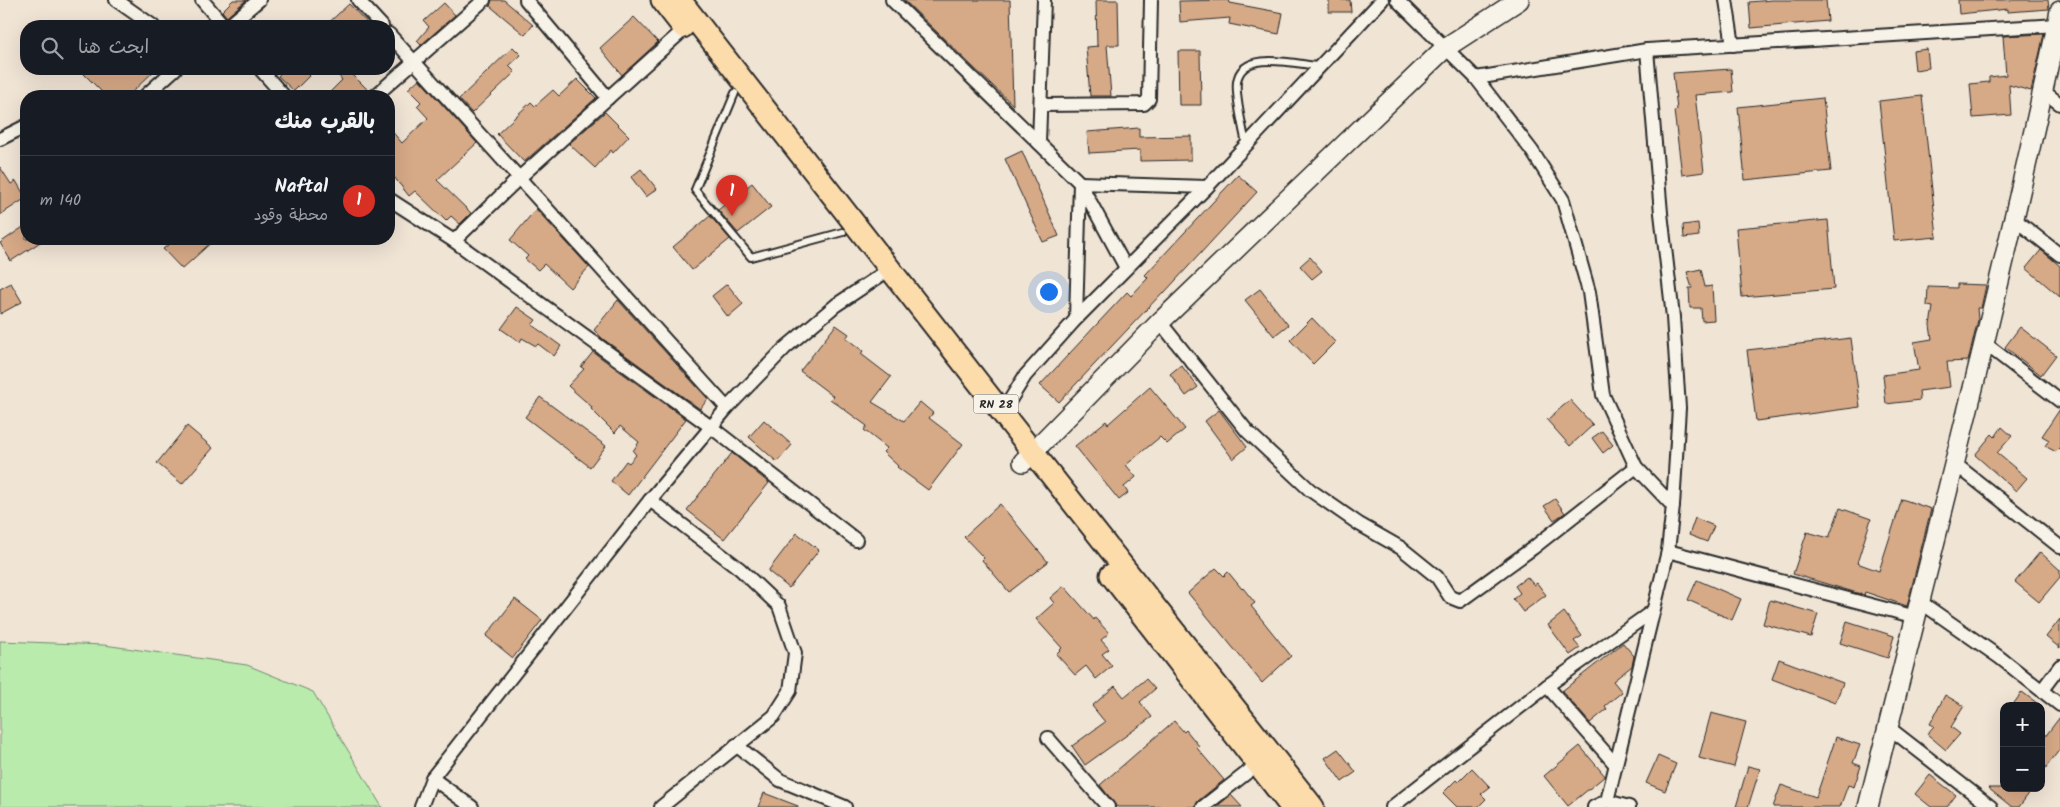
<!DOCTYPE html>
<html lang="ar">
<head>
<meta charset="utf-8">
<style>
	body { margin:0; font-family:Kalam,"Playpen Sans Arabic",sans-serif; background:#242831; color:#f1f3f6; direction:rtl }
	.controls { position:absolute; right:15px; bottom:15px; display:grid; overflow:hidden; border-radius:10px; box-shadow:0 5px 20px #0002 }
	.controls button { width:45px; height:45px; display:grid; place-items:center; padding:0; border:0; border-bottom:1px solid #363941; background:#171b24; color:#f1f3f6; font:25px sans-serif }
	.you { position:absolute; left:1048px; top:291px; width:18px; height:18px; margin:-12px; border:4px solid #fff; border-radius:50%; background:#1a73e8; box-shadow:0 0 0 8px #1a73e833 }
	.badge { display:grid; place-items:center; width:32px; height:32px; border-radius:50%; background:#d93025; color:#fff; font-size:16px; font-weight:700 }
	.pin { position:absolute; translate:-50% -41px; filter:drop-shadow(0 1px 2px #0008) }
	.pin::after { content:''; position:absolute; top:26px; width:18px; height:15px; background:inherit; clip-path:polygon(0 0,100% 0,50% 100%) }
	.list { margin:0; padding:0; list-style:none }
	h2 { display:flex; justify-content:space-between; align-items:center; height:65px; margin:0; padding:0 20px; font-size:21px }
	h2 small { font-size:16px; font-weight:400; color:#9ea1a6 }
	.list li { display:grid; grid-template-columns:32px 1fr auto; gap:15px; align-items:center; box-sizing:border-box; height:90px; padding:0 20px; border-top:1px solid #363941 }
	.list b { display:block; font-size:19px; white-space:nowrap }
	.list p { margin:0; font-size:16px; white-space:nowrap; color:#9ea1a6 }
	.list em { font-size:16px; font-style:normal; color:#9ea1a6 }
	.icon { flex:none; width:28px; height:28px; fill:none; stroke:currentColor; stroke-width:2; stroke-linecap:round; stroke-linejoin:round }
	.map { position:relative; flex:none; width:2060px; height:807px; overflow:hidden; direction:ltr }
	.search { position:absolute; background:#171b24; box-shadow:0 5px 20px #0002; left:20px; top:20px; width:375px; height:55px; display:flex; align-items:center; gap:12px; box-sizing:border-box; padding:0 18px; border-radius:20px; color:#9ea1a6; font-size:19px }
	.panel { position:absolute; background:#171b24; box-shadow:0 5px 20px #0002; left:20px; top:90px; width:375px; height:155px; border-radius:20px; direction:rtl }
	.map>svg:first-child { display:block }
</style>
</head>
<body>
<div class="map">
<svg width="2060" height="807" viewBox="0 0 2060 807">
	<rect width="100%" height="100%" fill="#f0e4d5"/>
	<filter id="ink" filterUnits="userSpaceOnUse"><feTurbulence type="fractalNoise" baseFrequency=".02" numOctaves="2"/><feDisplacementMap in="SourceGraphic" scale="10" xChannelSelector="R" yChannelSelector="G"/><feConvolveMatrix kernelMatrix="1 2 1 2 8 2 1 2 1" color-interpolation-filters="sRGB"/></filter>
	<g filter="url(#ink)">
		<polygon fill="#b8ebac" stroke="#728b6c" points="0,641 104,645 247,665 313,692 382,807 0,807"/>
		<g fill="#d6a987" stroke="#2b2b2b">
			<polygon points="233,0 246,0 227,17 222,11"/>
			<polygon points="492,0 504,0 533,25 525,35 490,6"/>
			<polygon points="904,0 1010,0 1013,105 972,66"/>
			<polygon points="1096,0 1118,0 1119,45 1107,45 1111,96 1090,96 1086,47 1099,46 1097,46"/>
			<polygon points="1229,0 1230,3 1283,13 1279,34 1229,24 1230,18 1180,22 1179,1"/>
			<polygon points="1329,0 1350,0 1351,12 1329,12"/>
			<polygon points="1772,0 1826,0 1828,21 1751,28 1749,2"/>
			<polygon points="1958,0 2048,0 2049,9 2008,12 2008,9 1959,14"/>
			<polygon points="444,3 455,15 421,45 417,41 429,27 424,21"/>
			<polygon points="349,4 370,26 325,26"/>
			<polygon points="634,17 658,42 622,75 600,48"/>
			<polygon points="2044,34 2031,91 2009,85 2011,115 1973,118 1970,84 1989,82 1989,77 2006,75 2003,36"/>
			<polygon points="513,47 521,55 509,66 515,72 472,113 459,99"/>
			<polygon points="1927,49 1929,68 1915,70 1913,51"/>
			<polygon points="1178,51 1200,51 1201,105 1179,105"/>
			<polygon points="79,69 156,69 128,96 106,96"/>
			<polygon points="284,69 303,69 310,75 294,91 278,76"/>
			<polygon points="334,69 347,69 369,91 367,96 326,96 342,80"/>
			<polygon points="1731,69 1733,92 1695,95 1704,172 1682,175 1674,111 1677,110 1673,73"/>
			<polygon points="419,79 477,143 437,180 471,213 460,224 451,216 446,221 415,191 409,196 394,177 389,183 389,128 402,143 428,118 417,106 421,102 408,89"/>
			<polygon points="577,79 596,98 524,162 497,134 531,102 535,106 553,90 559,96"/>
			<polygon points="1922,96 1937,237 1894,241 1879,101"/>
			<polygon points="1823,98 1831,171 1745,180 1738,107"/>
			<polygon points="605,112 629,136 613,153 611,150 595,168 569,144"/>
			<polygon points="1139,128 1139,137 1191,136 1191,160 1140,161 1140,150 1089,153 1087,132"/>
			<polygon points="1022,151 1059,236 1043,242 1005,159"/>
			<polygon points="0,167 11,184 16,181 26,198 0,215"/>
			<polygon points="641,169 657,189 646,197 631,177"/>
			<polygon points="1238,175 1257,192 1164,293 1163,292 1059,402 1040,385 1127,292 1131,296 1148,278 1145,275"/>
			<polygon points="752,183 771,207 738,233 718,210"/>
			<polygon points="536,209 589,267 570,288 544,264 538,270 525,259 528,256 510,240"/>
			<polygon points="710,216 730,239 692,270 673,247"/>
			<polygon points="1828,220 1834,289 1742,297 1736,228"/>
			<polygon points="1698,223 1699,236 1684,238 1683,225"/>
			<polygon points="26,225 26,239 45,239 11,261 0,243"/>
			<polygon points="175,239 215,239 182,269 163,249"/>
			<polygon points="2041,250 2060,266 2060,297 2026,268"/>
			<polygon points="1310,257 1322,271 1312,279 1300,266"/>
			<polygon points="1701,269 1705,287 1712,286 1714,320 1702,321 1701,308 1690,308 1689,288 1692,288 1687,272"/>
			<polygon points="11,283 22,302 0,314 0,289"/>
			<polygon points="727,284 743,304 728,317 712,296"/>
			<polygon points="1957,284 1986,285 1981,308 1977,308 1978,320 1968,361 1947,362 1950,387 1919,391 1920,400 1886,404 1883,375 1919,370 1914,342 1932,339 1930,325 1933,307 1927,306 1928,287 1957,288"/>
			<polygon points="1260,289 1288,325 1274,336 1245,300"/>
			<polygon points="618,300 708,399 700,409 603,339 594,330"/>
			<polygon points="517,307 536,320 532,325 561,346 554,356 538,344 536,346 522,338 520,342 501,329"/>
			<polygon points="1312,318 1335,342 1313,364 1290,340"/>
			<polygon points="836,325 849,334 846,338 863,351 861,354 891,377 872,402 904,421 920,402 933,413 929,418 963,444 928,490 897,467 898,466 883,452 887,448 864,430 867,426 830,399 833,396 800,371"/>
			<polygon points="2020,327 2056,355 2041,375 2005,347"/>
			<polygon points="1851,338 1860,407 1756,421 1747,350"/>
			<polygon points="593,352 686,419 628,495 611,481 626,461 629,463 636,455 633,451 639,442 620,426 615,433 591,409 592,407 568,386 584,369 581,367"/>
			<polygon points="1181,365 1198,387 1186,396 1170,374"/>
			<polygon points="1150,387 1185,429 1167,444 1160,437 1126,465 1136,477 1124,487 1128,493 1119,500 1075,446 1106,421 1108,424"/>
			<polygon points="540,397 606,446 590,467 525,417"/>
			<polygon points="1570,400 1593,425 1570,446 1547,420"/>
			<polygon points="2060,409 2060,448 2056,452 2045,446 2049,440 2042,436"/>
			<polygon points="1219,410 1247,447 1233,459 1205,421"/>
			<polygon points="764,420 792,445 777,462 749,437"/>
			<polygon points="187,426 213,448 182,484 157,463"/>
			<polygon points="2002,427 2012,436 1997,453 2027,478 2016,491 1975,455 1992,434 1995,437"/>
			<polygon points="1602,431 1613,445 1603,453 1592,438"/>
			<polygon points="732,453 769,483 724,539 687,510"/>
			<polygon points="1555,499 1565,513 1554,520 1544,506"/>
			<polygon points="1902,499 1931,509 1907,606 1865,592 1864,595 1793,574 1807,532 1829,538 1840,508 1871,519 1857,563 1879,571"/>
			<polygon points="1000,504 1048,562 1009,592 982,560 984,558 964,537"/>
			<polygon points="1695,518 1714,526 1707,542 1689,535"/>
			<polygon points="797,533 819,550 789,588 768,571"/>
			<polygon points="2040,552 2060,570 2060,577 2039,602 2015,582"/>
			<polygon points="1216,568 1224,576 1228,572 1242,589 1243,588 1255,603 1251,606 1291,656 1262,683 1188,593"/>
			<polygon points="1527,577 1534,585 1537,583 1546,595 1523,612 1513,599 1520,593 1515,586"/>
			<polygon points="1697,580 1741,599 1732,620 1688,600"/>
			<polygon points="1064,586 1094,620 1095,618 1109,633 1101,640 1109,649 1102,654 1112,666 1096,679 1086,666 1075,675 1056,654 1062,648 1036,619 1054,603 1050,598"/>
			<polygon points="515,599 542,620 513,658 486,636"/>
			<polygon points="1770,600 1818,614 1811,637 1763,624"/>
			<polygon points="1564,612 1582,636 1574,641 1580,648 1570,655 1548,625"/>
			<polygon points="2060,619 2060,648 2046,637"/>
			<polygon points="1847,621 1894,636 1888,658 1840,643"/>
			<polygon points="1623,643 1634,656 1632,666 1613,681 1622,692 1605,706 1607,709 1590,723 1562,691"/>
			<polygon points="1779,659 1843,683 1835,703 1772,679"/>
			<polygon points="1146,679 1155,689 1140,702 1152,717 1085,765 1072,746 1105,722 1092,706 1115,686 1124,697"/>
			<polygon points="2022,692 2041,706 2012,706"/>
			<polygon points="1945,695 1964,706 1951,727 1960,734 1946,750 1927,734 1934,726 1930,724"/>
			<polygon points="1711,713 1746,722 1734,767 1699,758"/>
			<polygon points="2060,717 2060,749 2041,774 2041,742"/>
			<polygon points="1174,721 1184,732 1186,730 1199,746 1197,748 1224,780 1198,801 1195,807 1117,807 1100,785"/>
			<polygon points="1836,737 1860,745 1853,763 1861,766 1854,787 1848,785 1840,807 1773,807 1781,785 1816,797"/>
			<polygon points="1580,746 1605,776 1568,806 1544,776"/>
			<polygon points="1338,749 1356,772 1342,782 1325,758"/>
			<polygon points="1658,756 1676,764 1665,791 1646,783"/>
			<polygon points="1748,766 1760,769 1748,807 1736,807"/>
			<polygon points="1472,768 1490,787 1481,794 1486,799 1478,807 1457,807 1443,793 1456,780 1458,782"/>
			<polygon points="1930,775 1956,795 1947,807 1931,807 1915,794"/>
			<polygon points="1988,788 2033,788 2019,807 2012,807"/>
			<polygon points="764,793 798,806 798,807 758,807"/>
			<polygon points="1231,795 1242,807 1216,807"/>
		</g>
		<g fill="none" stroke-linecap="round" stroke-linejoin="round">
			<defs>
				<g id="lane">
					<polyline points="735,93 695,190 751,257 843,232"/>
					<path d="M1246 144C1243 128 1235 97 1237 82 1241 49 1295 64 1318 66"/>
				</g>
				<g id="street">
					<polyline points="116,0 153,26"/>
					<polyline points="202,0 224,26"/>
					<polyline points="358,0 382,26"/>
					<polyline points="526,0 608,98"/>
					<polyline points="892,0 1080,183 1076,319"/>
					<polyline points="1397,0 1476,78 1647,50 2057,25"/>
					<polyline points="1726,0 1733,45"/>
					<polyline points="228,26 259,0"/>
					<polyline points="389,34 727,408"/>
					<polyline points="1647,50 1661,213 1673,317 1679,408 1673,506 1668,551"/>
					<polyline points="260,69 284,96"/>
					<polyline points="1476,78 1532,151 1563,200 1589,292 1603,395 1636,467 1673,506"/>
					<polyline points="2043,91 2060,104"/>
					<polyline points="145,96 175,69"/>
					<polyline points="375,96 484,0"/>
					<polyline points="1041,105 1144,104 1149,99 1151,0"/>
					<polyline points="0,139 26,126"/>
					<polyline points="1039,143 1044,0"/>
					<polyline points="1080,183 1207,187"/>
					<polyline points="1080,183 1126,268"/>
					<polyline points="389,199 454,241 711,427 856,540"/>
					<polyline points="2013,218 2060,255"/>
					<polyline points="454,241 519,178 689,25"/>
					<polyline points="1160,322 1247,431 1310,490 1359,524 1401,548 1437,577 1450,597 1460,601 1533,548 1636,467"/>
					<polyline points="1983,342 2060,401"/>
					<polyline points="1002,413 1025,376 1076,319 1207,187 1382,0"/>
					<polyline points="1954,463 2060,547"/>
					<polyline points="650,500 740,569 779,606 795,653 790,691 774,716 661,807"/>
					<polyline points="1919,601 1999,657 2060,705"/>
					<polyline points="1547,686 1615,764"/>
					<polyline points="2042,690 2060,666"/>
					<polyline points="1888,727 1991,807"/>
					<polyline points="1048,738 1108,807"/>
					<polyline points="736,745 780,780 845,807"/>
					<polyline points="432,778 472,807"/>
					<polyline points="1607,801 1629,807"/>
					<polyline points="421,807 432,778 650,500 727,408 785,348 836,305 890,269"/>
					<polyline points="1203,807 1258,764"/>
					<polyline points="1392,807 1547,686 1653,611"/>
					<polyline points="1594,807 1607,801 1668,551 1916,617"/>
				</g>
				<g id="secondary">
					<polyline points="1023,462 1160,322 1445,48 1519,0"/>
					<path d="M1868 807C1934 542 2004 278 2060 11"/>
				</g>
				<g id="primary">
					<polyline points="662,0 683,27"/>
					<polyline points="680,0 1032,451 1313,807"/>
					<polyline points="1111,575 1291,807"/>
				</g>
			</defs>
			<use href="#lane" stroke="#2b2b2b" stroke-width="10"/>
			<use href="#street" stroke="#2b2b2b" stroke-width="16"/>
			<use href="#secondary" stroke="#2b2b2b" stroke-width="22"/>
			<use href="#primary" stroke="#2b2b2b" stroke-width="25"/>
			<use href="#lane" stroke="#f7f3e8" stroke-width="6"/>
			<use href="#street" stroke="#f7f3e8" stroke-width="12"/>
			<use href="#secondary" stroke="#f7f3e8" stroke-width="19"/>
			<use href="#primary" stroke="#fddcac" stroke-width="21"/>
		</g>
	</g>
	<g text-anchor="middle" dominant-baseline="central" stroke-width="5" stroke-linejoin="round" paint-order="stroke">
		<rect fill="#f7f3e8" stroke="#686764" stroke-width="1" x="973.5" y="394.5" width="45" height="19" rx="4"/>
		<g font-size="12" font-weight="bold" fill="#2b2b2b">
			<text x="996" y="404">RN 28</text>
		</g>
	</g>
</svg>
<div class="controls">
<button>+</button>
<button>−</button>
</div>
<div class="you"></div>
<div class="pin badge" style="left:732px;top:216px">1</div>
<div class="search"><svg class="icon" aria-label="search" viewBox="0 0 24 24"><circle cx="10" cy="10" r="6"/><path d="M15 15l6 6"/></svg>ابحث هنا</div>
<section class="panel">
<h2>بالقرب منك<small></small></h2>
<ul class="list">
<li><span class="badge">1</span><div><b>Naftal</b><p>محطة وقود</p></div><em>140 m</em></li>
</ul>
</section>
</div>
</body>
</html>
